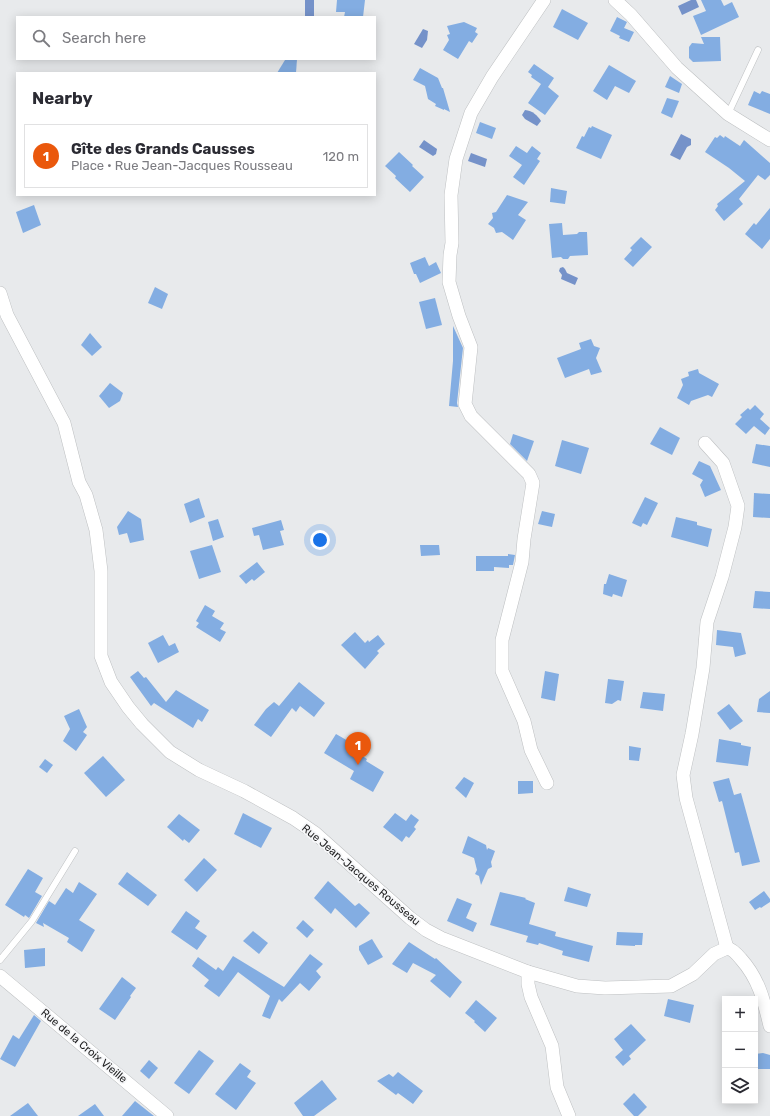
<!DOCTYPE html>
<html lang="en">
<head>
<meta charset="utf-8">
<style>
	body { margin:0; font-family:Rubik,sans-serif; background:#f7f7f7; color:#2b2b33 }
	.controls { position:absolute; right:12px; bottom:12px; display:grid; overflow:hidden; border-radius:0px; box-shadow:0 2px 10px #0003 }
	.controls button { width:36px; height:36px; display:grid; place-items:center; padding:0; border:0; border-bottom:1px solid #e1e1e2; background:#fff; color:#2b2b33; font:20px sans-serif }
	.you { position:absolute; left:320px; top:540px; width:14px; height:14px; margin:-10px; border:3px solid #fff; border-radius:50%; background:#1a73e8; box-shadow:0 0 0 6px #1a73e833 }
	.badge { display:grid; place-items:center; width:26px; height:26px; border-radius:50%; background:#ea580c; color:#fff; font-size:13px; font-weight:700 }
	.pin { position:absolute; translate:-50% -33px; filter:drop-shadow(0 1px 2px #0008) }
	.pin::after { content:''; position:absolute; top:21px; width:14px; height:12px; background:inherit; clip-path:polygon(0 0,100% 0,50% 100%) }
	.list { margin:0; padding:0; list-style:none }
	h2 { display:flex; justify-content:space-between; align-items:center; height:52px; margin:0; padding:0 16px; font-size:17px }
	h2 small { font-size:13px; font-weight:400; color:#7c7c81 }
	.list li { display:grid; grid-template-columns:26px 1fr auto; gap:12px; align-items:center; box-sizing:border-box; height:64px; margin:0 8px 8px; padding:0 8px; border:1px solid #e1e1e2; border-radius:0px }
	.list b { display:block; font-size:15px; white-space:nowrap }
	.list p { margin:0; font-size:13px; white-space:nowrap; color:#7c7c81 }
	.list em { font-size:13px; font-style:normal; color:#7c7c81 }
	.icon { flex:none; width:22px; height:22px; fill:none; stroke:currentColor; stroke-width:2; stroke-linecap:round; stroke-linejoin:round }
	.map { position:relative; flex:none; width:770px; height:1116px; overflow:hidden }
	.search { position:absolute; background:#fff; box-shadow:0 2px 10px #0003; left:16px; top:16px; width:360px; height:44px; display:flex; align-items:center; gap:10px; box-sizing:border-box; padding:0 14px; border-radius:0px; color:#7c7c81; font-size:15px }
	.panel { position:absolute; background:#fff; box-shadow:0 2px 10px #0003; left:16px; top:72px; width:360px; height:124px; border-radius:0px }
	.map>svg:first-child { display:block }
</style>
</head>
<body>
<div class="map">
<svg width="770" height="1116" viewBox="0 0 770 1116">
	<rect width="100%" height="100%" fill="#e8eaec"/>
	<g fill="#7592c9">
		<rect x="305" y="0" width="9" height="17"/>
		<polygon points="691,0 696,0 699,7 682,15 678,6"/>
		<polygon points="423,29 428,31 427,40 422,48 414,44"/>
		<path d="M525 110C533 111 537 115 541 121L537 126 525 119 522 115Z"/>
		<polygon points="681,134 691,139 691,145 687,147 680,160 670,155"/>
		<polygon points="424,140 437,149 436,154 433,156 419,147"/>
		<polygon points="471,153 487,159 485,167 468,161"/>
		<polygon points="563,267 565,269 567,273 578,278 575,285 561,279 562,275 559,271 560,268"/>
	</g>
	<g fill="#83ade2">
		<polygon points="337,0 365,0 363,17 344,17 345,12 336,12"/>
		<polygon points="701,0 721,0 724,6 732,2 739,17 701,35 693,16 706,11"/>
		<polygon points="562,9 588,23 578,40 553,27"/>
		<polygon points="617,17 627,22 624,28 634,32 629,42 619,38 620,36 610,31"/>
		<polygon points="464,22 477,28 475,32 478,34 472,43 469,41 458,59 443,50 449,40 447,35 450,34 447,26"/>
		<polygon points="701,37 720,37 721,61 693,62 689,58 689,47 692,43 704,44"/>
		<polygon points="288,59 297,59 296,73 277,73 285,60"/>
		<polygon points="534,64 554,78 548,87 559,96 545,115 528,103 541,84 531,77 532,75 528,72"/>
		<polygon points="609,65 636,81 629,93 615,86 607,100 593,91"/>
		<polygon points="420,68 438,78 442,88 443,88 450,112 444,109 444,110 435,106 436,104 428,99 425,86 413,80"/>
		<polygon points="670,76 682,84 679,93 665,87"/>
		<polygon points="754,91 760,94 762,91 770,94 770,114 748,105"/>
		<polygon points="667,98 679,101 672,118 661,113"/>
		<polygon points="480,122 496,128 492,139 476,133"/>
		<polygon points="592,126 612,135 601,159 576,148 582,136 584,137 589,127 591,128"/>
		<polygon points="720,135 724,138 725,136 740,146 744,140 770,163 770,175 765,180 758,175 739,199 743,204 724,221 715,210 718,206 717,204 745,181 729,168 705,152 715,137 717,138"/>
		<polygon points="516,146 527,153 532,146 541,153 537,159 540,161 524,185 513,177 522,165 509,156"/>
		<polygon points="399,152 413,165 412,166 424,177 410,192 395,178 396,176 385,166"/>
		<polygon points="551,188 567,191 565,204 550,202"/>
		<polygon points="507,195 528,202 518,215 526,220 513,240 502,232 496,233 494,228 488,224 493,218 492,213 496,212"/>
		<polygon points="34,205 41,225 23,233 16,212"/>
		<polygon points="770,208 770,239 762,249 745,234 754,223 756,225"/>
		<polygon points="562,223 563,235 577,234 579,232 587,232 588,255 570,256 568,259 563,259 561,257 552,258 549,224"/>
		<polygon points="641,237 652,247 633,267 624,259 632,250 630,248"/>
		<polygon points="425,257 429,266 436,262 441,273 420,283 416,274 414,274 410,263"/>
		<polygon points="155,287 168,294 162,309 148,303"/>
		<polygon points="435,298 442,325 426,329 419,302"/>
		<polygon points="453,326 463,348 457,403 458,407 449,406 453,361"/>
		<polygon points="90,333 102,347 92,356 81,345"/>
		<polygon points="591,339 594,346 600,348 596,358 602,372 591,375 589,369 565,378 557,358 581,349 579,343"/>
		<polygon points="698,369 699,373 719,384 712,397 708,395 691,401 689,405 677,398 683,385 681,379 689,376 688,372"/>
		<polygon points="110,383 123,393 120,401 109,408 99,396"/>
		<polygon points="755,405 764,414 760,419 770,428 765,435 754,426 746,434 735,424 742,417 740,415 748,408 750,410"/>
		<polygon points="660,427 680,438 672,455 650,444"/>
		<polygon points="513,434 534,441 527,461 510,444"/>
		<polygon points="562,440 589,448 581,474 555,466"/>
		<polygon points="756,444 770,446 770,467 752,463"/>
		<polygon points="699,461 710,466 721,490 705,497 700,485 703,480 692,474"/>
		<polygon points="754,493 770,494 770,518 753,517"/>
		<polygon points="645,497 658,503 647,525 643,523 641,527 632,523"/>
		<polygon points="199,498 205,517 190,523 184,504"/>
		<polygon points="128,511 141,519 144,540 130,543 127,533 119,535 117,527"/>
		<polygon points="542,511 555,514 552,527 538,524"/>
		<polygon points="676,517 697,522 697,525 712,529 708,547 671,537"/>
		<polygon points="218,519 224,537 213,541 208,522"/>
		<polygon points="281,520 284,530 280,531 284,545 263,550 259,535 254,536 252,528"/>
		<polygon points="212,545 221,572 199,579 190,551"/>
		<polygon points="420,545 439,545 440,555 421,556"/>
		<polygon points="508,554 515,555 513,565 509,565 509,568 494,567 494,571 476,571 476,556 508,556"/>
		<polygon points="257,562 265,572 254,581 252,579 246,584 239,576"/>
		<polygon points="609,574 627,580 622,597 613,594 612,597 603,594 604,584 606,584"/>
		<polygon points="755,591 770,592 770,609 753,608"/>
		<polygon points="205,605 215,611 212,616 224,623 220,629 226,632 220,642 196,627 199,623 196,621"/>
		<polygon points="717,630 741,633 746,654 735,657 733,647 716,645"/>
		<polygon points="355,632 365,643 368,640 369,642 378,635 385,644 377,651 379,653 365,669 341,645"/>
		<polygon points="163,635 169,646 175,643 179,652 158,663 148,643"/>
		<polygon points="138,671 144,678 146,677 166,702 176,690 209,710 202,722 198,719 193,728 154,703 151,706 130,677"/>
		<polygon points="545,671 559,674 555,701 541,698"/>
		<polygon points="608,679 624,681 621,701 618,700 612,704 605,703"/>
		<polygon points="299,682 325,703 314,717 300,706 296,712 292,708 271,737 254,725 266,709 274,702 279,706"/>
		<polygon points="770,691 770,713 757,712 759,699"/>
		<polygon points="643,692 665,694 663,711 640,708"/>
		<polygon points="729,704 743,721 730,730 717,713"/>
		<polygon points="79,709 87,727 83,732 87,735 76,751 63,741 70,729 64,716"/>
		<polygon points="336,734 362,749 359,754 367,759 366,761 384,772 373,792 350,779 354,771 324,753"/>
		<polygon points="719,739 741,743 741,745 751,747 748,766 716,762"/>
		<polygon points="629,746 641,748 639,761 629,760"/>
		<polygon points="103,756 125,780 106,797 84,773"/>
		<polygon points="45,759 53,765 47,773 39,767"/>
		<polygon points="464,777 474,783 466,798 455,788"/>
		<polygon points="729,778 734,795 741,793 760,862 742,866 739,852 735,853 722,801 719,802 713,782"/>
		<polygon points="518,781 533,781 533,793 518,794"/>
		<polygon points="243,813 272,828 261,848 234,834"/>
		<polygon points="395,813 406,821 411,814 419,820 414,827 416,829 409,838 406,836 402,842 383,827"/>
		<polygon points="179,814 200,830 189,843 184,839 183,841 167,827"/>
		<polygon points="468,836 486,845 487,850 488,848 495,851 491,862 492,867 488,869 481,885 479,876 475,874 477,870 474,858 462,853"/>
		<polygon points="204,858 217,870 197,892 184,880"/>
		<polygon points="28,869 43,878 35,892 42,896 29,918 25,915 24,917 5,905"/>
		<polygon points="127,872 157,895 148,906 118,884"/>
		<polygon points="328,881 355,906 359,903 370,913 356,928 335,908 331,914 314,898"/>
		<polygon points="79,882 97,894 79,920 95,930 82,952 67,942 69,938 43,923 44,927 36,923 49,901 55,905 66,888 73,893"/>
		<polygon points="568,887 591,894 587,907 564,901"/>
		<polygon points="764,891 770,899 770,902 761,908 760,907 755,910 749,902"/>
		<polygon points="500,892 526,898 525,899 535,903 529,924 556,932 555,936 593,946 589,962 562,955 563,951 539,943 538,945 526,942 528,936 490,925"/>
		<polygon points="457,898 472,904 466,918 477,923 473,932 447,921"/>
		<polygon points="186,911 200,921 195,928 207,936 197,950 171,932"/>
		<polygon points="303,920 314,930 307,938 296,928"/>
		<polygon points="253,931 268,943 259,954 243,941"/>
		<polygon points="617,932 643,933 642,945 635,945 635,946 616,945"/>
		<polygon points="372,939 383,957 368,965 359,950 359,946"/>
		<polygon points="409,942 435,959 436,958 462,982 450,998 430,981 436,975 413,963 407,973 392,964"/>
		<polygon points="45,948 45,966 25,968 24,950"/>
		<polygon points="310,954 323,964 316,971 321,977 309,991 300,983 282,1002 279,999 270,1019 262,1016 270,996 238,972 219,997 204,986 209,980 192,966 198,957 216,970 218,967 223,971 233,956 284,987"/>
		<polygon points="122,977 136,988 130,996 131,997 115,1020 99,1009"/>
		<polygon points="668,999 694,1005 690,1023 664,1016"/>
		<polygon points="476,1000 497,1018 485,1032 474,1022 475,1021 465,1013"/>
		<polygon points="34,1015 41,1021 15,1067 0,1059 13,1035 19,1039"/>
		<polygon points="631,1024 646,1040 629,1056 631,1059 623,1066 615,1057 623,1050 614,1039"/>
		<polygon points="199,1050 214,1061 189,1094 174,1083"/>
		<polygon points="763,1053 770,1055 770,1069 755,1069 755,1054"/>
		<polygon points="149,1060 158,1068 149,1079 140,1071"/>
		<polygon points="240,1063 251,1071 247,1077 256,1083 236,1110 215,1094"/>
		<polygon points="398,1072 423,1091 413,1104 398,1093 396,1095 377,1081 389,1074 393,1077"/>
		<polygon points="322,1080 337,1099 314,1116 303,1116 294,1103"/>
		<polygon points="634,1093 647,1107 638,1116 634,1116 623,1104"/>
		<polygon points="135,1101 154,1116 122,1116"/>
		<polygon points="28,1103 38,1116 10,1116"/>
		<polygon points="95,1104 104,1116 78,1116"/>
	</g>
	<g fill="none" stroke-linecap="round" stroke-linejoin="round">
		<defs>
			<g id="service">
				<polyline points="728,114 758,50"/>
				<polyline points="0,960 32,921 75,851"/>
			</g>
			<g id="minor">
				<polyline points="544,0 492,77 471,113 456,159 451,195 452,243 450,255 449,282 459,316 471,347 465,404 471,416 529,474 533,483 524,539 522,562 502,640 502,671 524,721 531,750 547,783"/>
				<polyline points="615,0 631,15 677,68 728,114 770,140"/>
				<path d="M0 293 7 315 64 423 79 482 86 495 96 530 101 571V656L111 682 128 707 142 724 170 752 199 770 244 791 293 818 315 833 410 918 426 930 441 938 528 972 577 986 605 988 671 986 693 974 714 954 727 948C732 949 737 954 741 959 759 979 764 1001 770 1026"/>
				<polyline points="705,443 723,463 738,506 735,527 722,577 707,622 703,668 692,734 683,775 686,798 727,948"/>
				<polyline points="528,972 528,984 531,997 552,1046 557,1087 569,1116"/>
				<polyline points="0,976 167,1116"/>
			</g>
		</defs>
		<use href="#service" stroke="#bec0c2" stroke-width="7"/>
		<use href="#minor" stroke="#bec0c2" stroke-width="14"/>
		<use href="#service" stroke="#fff" stroke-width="6"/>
		<use href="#minor" stroke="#fff" stroke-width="13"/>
	</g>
	<g text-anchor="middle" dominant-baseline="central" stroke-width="3.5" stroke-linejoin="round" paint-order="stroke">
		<g font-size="11" fill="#1d1d1e" stroke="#f6f7f9">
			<text transform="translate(361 875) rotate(40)">Rue Jean-Jacques Rousseau</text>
			<text transform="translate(84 1046) rotate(40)">Rue de la Croix Vieille</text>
		</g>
	</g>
</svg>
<div class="controls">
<button>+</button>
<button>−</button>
<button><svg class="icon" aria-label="layers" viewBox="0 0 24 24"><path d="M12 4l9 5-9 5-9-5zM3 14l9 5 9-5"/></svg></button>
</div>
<div class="you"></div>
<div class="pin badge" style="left:358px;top:765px">1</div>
<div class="search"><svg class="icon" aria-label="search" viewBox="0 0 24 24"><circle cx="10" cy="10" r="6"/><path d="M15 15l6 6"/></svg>Search here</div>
<section class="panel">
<h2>Nearby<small></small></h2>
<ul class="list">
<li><span class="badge">1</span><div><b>Gîte des Grands Causses</b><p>Place · Rue Jean-Jacques Rousseau</p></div><em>120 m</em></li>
</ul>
</section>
</div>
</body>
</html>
